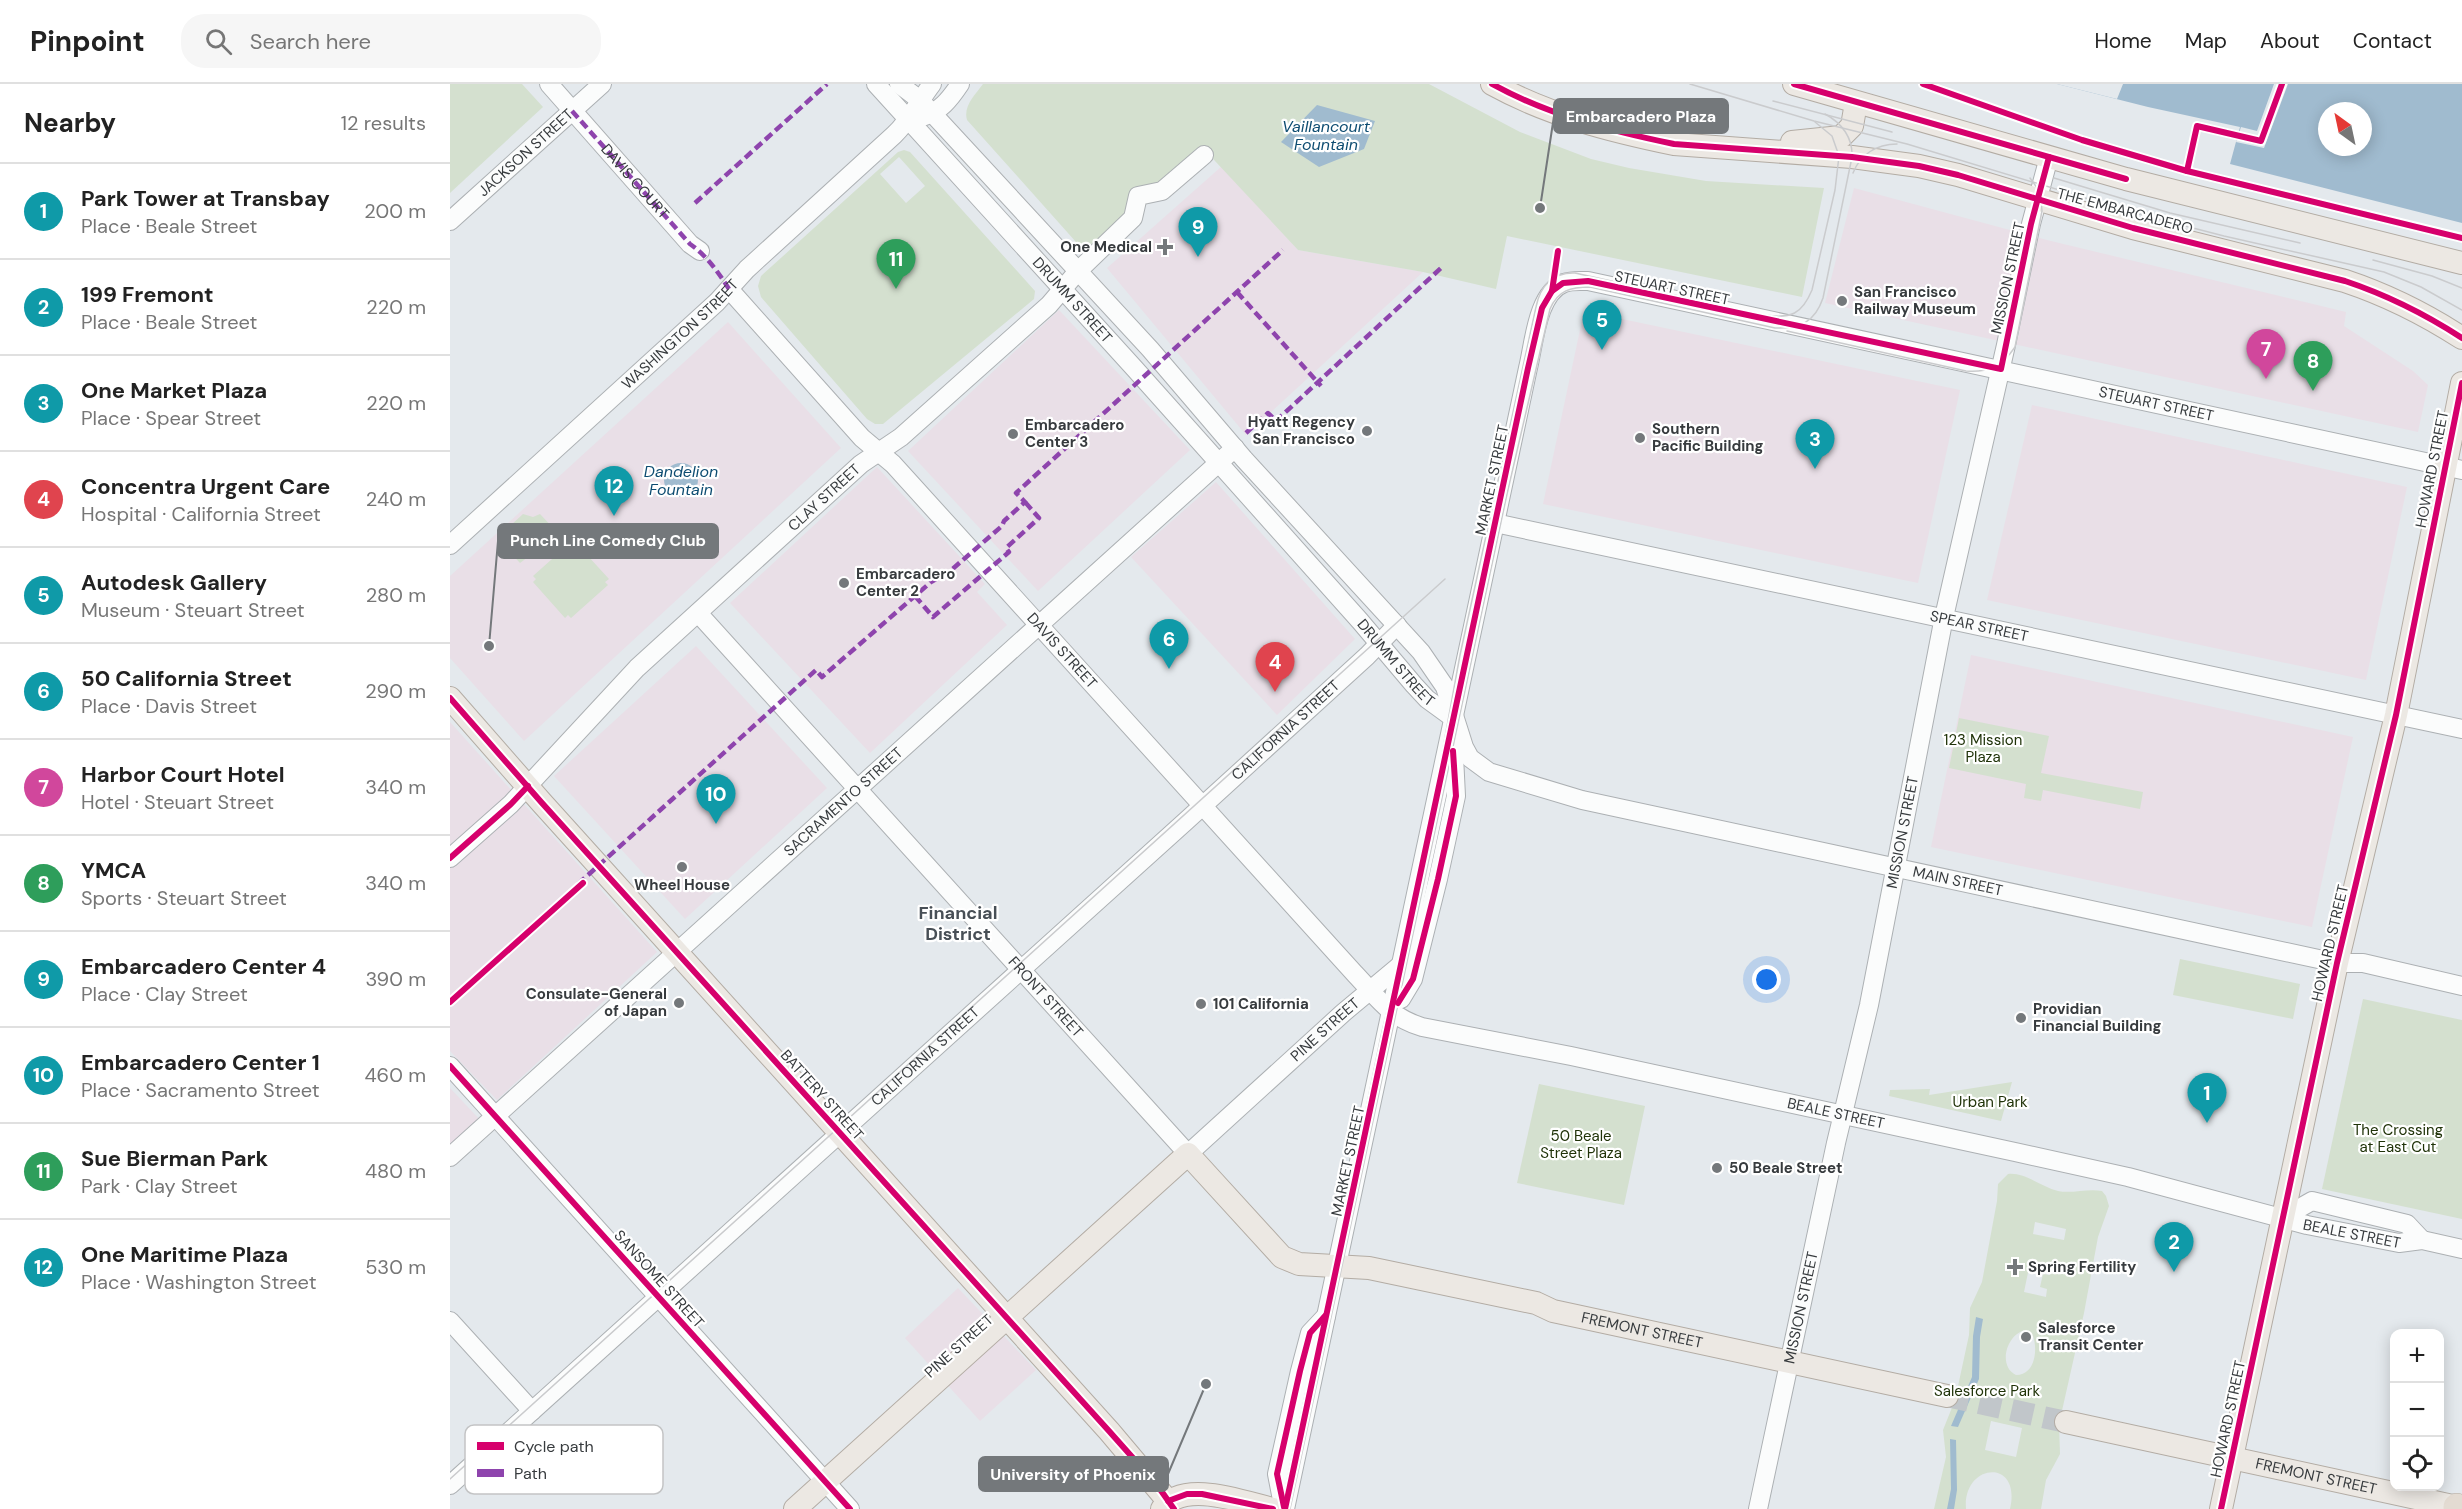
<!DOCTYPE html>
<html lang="en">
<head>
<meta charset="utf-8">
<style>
	body { margin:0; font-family:"DM Sans",sans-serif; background:#f6f6f6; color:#222 }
	.controls { position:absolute; right:18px; bottom:18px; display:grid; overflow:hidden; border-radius:12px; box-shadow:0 3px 15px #0003 }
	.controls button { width:54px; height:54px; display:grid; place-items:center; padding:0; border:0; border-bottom:2px solid #e0e0e0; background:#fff; color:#222; font:30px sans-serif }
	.compass { position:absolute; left:1868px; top:18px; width:54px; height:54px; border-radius:50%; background:#fff; box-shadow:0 3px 15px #0003; rotate:327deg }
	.you { position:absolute; left:1317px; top:896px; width:21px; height:21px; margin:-15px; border:4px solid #fff; border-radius:50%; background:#1a73e8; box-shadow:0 0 0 9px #1a73e833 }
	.badge { display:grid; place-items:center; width:39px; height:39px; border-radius:50%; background:#74787b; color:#fff; font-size:20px; font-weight:700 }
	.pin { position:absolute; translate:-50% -50px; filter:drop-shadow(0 2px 3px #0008) }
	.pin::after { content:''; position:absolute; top:32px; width:21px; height:18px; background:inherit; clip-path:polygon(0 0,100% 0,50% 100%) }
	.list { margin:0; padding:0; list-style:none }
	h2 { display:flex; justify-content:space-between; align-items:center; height:78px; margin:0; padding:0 24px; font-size:26px }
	h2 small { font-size:20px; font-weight:400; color:#767676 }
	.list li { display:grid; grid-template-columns:39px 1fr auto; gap:18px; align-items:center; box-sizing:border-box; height:96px; padding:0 24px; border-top:2px solid #e0e0e0 }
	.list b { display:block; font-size:22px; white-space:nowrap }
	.list p { margin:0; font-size:20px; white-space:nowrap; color:#767676 }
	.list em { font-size:20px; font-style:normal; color:#767676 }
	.icon { flex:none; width:33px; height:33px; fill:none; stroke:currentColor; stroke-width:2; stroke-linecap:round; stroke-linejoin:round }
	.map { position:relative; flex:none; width:2012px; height:1425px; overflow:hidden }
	header { display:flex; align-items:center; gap:36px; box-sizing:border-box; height:84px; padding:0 30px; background:#fff; border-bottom:2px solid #e0e0e0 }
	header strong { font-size:28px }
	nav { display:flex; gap:33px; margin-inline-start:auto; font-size:21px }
	.search { width:420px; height:54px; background:#f6f6f6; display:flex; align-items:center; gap:15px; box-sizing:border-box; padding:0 21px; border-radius:24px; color:#767676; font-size:22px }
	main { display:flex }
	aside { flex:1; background:#fff }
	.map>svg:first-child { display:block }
</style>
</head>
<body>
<header>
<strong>Pinpoint</strong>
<div class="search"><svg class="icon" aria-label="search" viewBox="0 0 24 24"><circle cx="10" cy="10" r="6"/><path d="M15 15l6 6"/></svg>Search here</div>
<nav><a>Home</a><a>Map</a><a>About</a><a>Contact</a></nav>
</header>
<main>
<aside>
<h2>Nearby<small>12 results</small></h2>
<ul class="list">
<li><span class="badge" style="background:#0f9aa8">1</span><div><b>Park Tower at Transbay</b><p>Place · Beale Street</p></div><em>200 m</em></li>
<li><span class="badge" style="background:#0f9aa8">2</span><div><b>199 Fremont</b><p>Place · Beale Street</p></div><em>220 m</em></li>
<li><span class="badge" style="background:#0f9aa8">3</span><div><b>One Market Plaza</b><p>Place · Spear Street</p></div><em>220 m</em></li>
<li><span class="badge" style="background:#e0444e">4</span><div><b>Concentra Urgent Care</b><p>Hospital · California Street</p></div><em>240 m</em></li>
<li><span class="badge" style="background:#0f9aa8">5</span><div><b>Autodesk Gallery</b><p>Museum · Steuart Street</p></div><em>280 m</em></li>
<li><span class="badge" style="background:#0f9aa8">6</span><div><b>50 California Street</b><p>Place · Davis Street</p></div><em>290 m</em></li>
<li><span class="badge" style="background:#d1479c">7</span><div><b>Harbor Court Hotel</b><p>Hotel · Steuart Street</p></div><em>340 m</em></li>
<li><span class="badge" style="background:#2e9e5b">8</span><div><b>YMCA</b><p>Sports · Steuart Street</p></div><em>340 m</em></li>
<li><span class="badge" style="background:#0f9aa8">9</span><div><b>Embarcadero Center 4</b><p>Place · Clay Street</p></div><em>390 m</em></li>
<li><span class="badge" style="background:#0f9aa8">10</span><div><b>Embarcadero Center 1</b><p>Place · Sacramento Street</p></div><em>460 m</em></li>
<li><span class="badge" style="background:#2e9e5b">11</span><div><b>Sue Bierman Park</b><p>Park · Clay Street</p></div><em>480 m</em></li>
<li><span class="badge" style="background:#0f9aa8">12</span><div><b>One Maritime Plaza</b><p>Place · Washington Street</p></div><em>530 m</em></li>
</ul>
</aside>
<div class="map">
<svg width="2012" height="1425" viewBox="0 0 2012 1425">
	<rect width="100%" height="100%" fill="#e4e9ed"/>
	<g fill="#e9dfe7">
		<polygon points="772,82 848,166 973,188 796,351 657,184"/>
		<polygon points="1404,104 1601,157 1896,228 1894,242 1963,287 1978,301 1968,348 1375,219"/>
		<polygon points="609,226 740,366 588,507 458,367"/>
		<polygon points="1134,227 1510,306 1468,499 1093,420"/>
		<polygon points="278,238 391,364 74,657 0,574 0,492"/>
		<polygon points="1582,321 1957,403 1916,596 1537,516"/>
		<polygon points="427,383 535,500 527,508 557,541 420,669 280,519"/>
		<polygon points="766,398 905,555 827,631 681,473"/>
		<polygon points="246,562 377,704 235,835 104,692"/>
		<polygon points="1521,571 1903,653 1862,843 1481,763"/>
		<polygon points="0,638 207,868 47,1016 0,967"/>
		<polygon points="0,1004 30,1036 0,1063"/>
		<polygon points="508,1204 586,1286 530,1337 455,1254"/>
	</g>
	<g fill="#d4e0cf" fill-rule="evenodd">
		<polygon points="0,0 72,0 93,23 0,109"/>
		<path d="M533 0H979L1070 48 1141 75 1179 84 1256 97 1374 104 1352 213 1057 152 1046 205 973 188 848 166 751 62 634 167 517 36C513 22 525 11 533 0Z"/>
		<path d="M454 66 460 68 585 207 584 215 433 340H425L417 335 311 213 308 202 311 192 448 68ZM449 73 475 102 456 119 430 90Z"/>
		<polygon points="73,430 83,433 90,430 106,447 88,464 85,461 88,457 71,439 55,454 71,472 75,469 78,473 70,479 47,454"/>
		<polygon points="120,459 123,462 126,459 159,495 155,498 158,501 121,534 118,531 115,534 83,498 86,495 83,492"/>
		<polygon points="1509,634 1599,652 1591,689 1693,708 1690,725 1593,706 1591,717 1574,714 1576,700 1499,684"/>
		<polygon points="1730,875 1850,900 1843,935 1723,911"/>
		<polygon points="1913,915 2012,936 2012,1135 1872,1105"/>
		<polygon points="1562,998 1551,1037 1439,1012 1440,1006 1480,1005 1479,1011"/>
		<polygon points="1089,1000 1195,1022 1174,1121 1067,1099"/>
		<path d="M1558 1090C1575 1088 1591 1103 1608 1107 1622 1110 1638 1104 1652 1107L1656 1112 1659 1122 1648 1153 1634 1229 1609 1340 1610 1370 1596 1396 1591 1425H1560C1572 1373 1512 1379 1516 1425H1484L1496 1373 1493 1346 1505 1316 1519 1251 1520 1224 1532 1198 1547 1117 1548 1100ZM1585 1138 1616 1145 1614 1156 1583 1150ZM1580 1179 1602 1184 1600 1191 1593 1190 1590 1203 1597 1205 1596 1213 1574 1208ZM1576 1246 1583 1252C1588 1266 1585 1291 1566 1291 1547 1282 1557 1249 1576 1246ZM1541 1337 1572 1344 1566 1373 1535 1366Z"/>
	</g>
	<g fill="#a0bbcf" fill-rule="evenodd">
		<path d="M1607 0H2012V139L1780 80 1790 43 1698 23ZM1877 27H1913V63H1877Z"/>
		<polygon points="867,21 925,37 914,65 869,83 831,58"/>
		<circle cx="231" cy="396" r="17"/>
		<polygon points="1526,1233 1533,1235 1530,1253 1529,1295 1508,1343 1501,1342 1522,1293 1523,1252"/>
		<polygon points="1500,1355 1506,1356 1507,1406 1504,1425 1497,1425 1501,1405"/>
	</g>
	<g fill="#e4e9ed">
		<polygon points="1607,0 1673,0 1667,15"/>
		<polygon points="1824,0 1838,0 1814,64 1786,58 1791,43 1807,47"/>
	</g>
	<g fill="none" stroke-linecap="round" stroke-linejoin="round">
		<polyline stroke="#c1c6ca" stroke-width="22" stroke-dasharray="22 11" stroke-linecap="butt" points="1497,1312 1616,1338"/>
		<defs>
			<g id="minor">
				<path id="s1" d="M99 0 240 160 250 167"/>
				<path id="s2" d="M426 0 685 285 910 537 964 601 977 615 999 631 1004 632"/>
				<path id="s3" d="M449 0 470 16 700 265 794 375 971 568 995 603 1014 663 1020 674 1039 688 1132 716 1887 879H1913L2012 902"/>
				<path d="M472 33C490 28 500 15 510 0"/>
				<path id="s4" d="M0 137 152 0"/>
				<path id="s5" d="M279 205 412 354 443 380 905 890C928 914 939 933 972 943L1121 972 1565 1068 1678 1093 1857 1141 1949 1159 1972 1156 2012 1165"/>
				<path id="s6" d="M1045 439 2012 645"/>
				<path id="s7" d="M0 461 267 218 297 185 444 51C460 36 469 17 482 0"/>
				<path id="s8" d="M248 529 738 1070 893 929 953 879"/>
				<path id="s9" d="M0 774 61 720 187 584 411 380 451 353 599 221 628 187 683 134 688 112 712 107 754 71"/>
				<polyline points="951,915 963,895 988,795 1006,712 1004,672"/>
				<polyline points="0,982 400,1425"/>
				<path id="s10" d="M0 1073 785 364"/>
				<polyline points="1832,1134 1862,1117 1957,1140 1972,1156"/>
				<polyline points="0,1237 82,1327"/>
				<path id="s11" d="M0 1401 736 737 917 572 947 541"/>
				<polyline points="833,1421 827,1390 850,1287 860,1249 876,1232"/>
				<path id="s12" d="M835 1425 1078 284C1084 260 1087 209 1114 199 1122 196 1130 197 1138 197L2012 386"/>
				<path id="s13" d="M1308 1425 1386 1059 1419 921 1494 533 1556 261 1581 140 1599 73"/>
			</g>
			<g id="major">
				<path d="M1042 0C1098 31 1161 47 1224 60L1402 73 1469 82 1508 91 1683 144 1895 197C1937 211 1975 230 2012 254"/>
				<polyline points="1344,0 1676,95 2012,179"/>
				<polyline points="1342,58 1391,53 1402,42 1406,19"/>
				<polyline points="0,614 92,719 659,1347 718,1417"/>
				<path id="s14" d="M1616 1338 2012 1424"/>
				<path id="s15" d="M345 1425 738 1070 832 1173 849 1180 919 1184 1086 1219 1103 1227 1497 1312"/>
				<path d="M712 1425C733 1395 793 1418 823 1425"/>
				<polyline points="1771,1425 1887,879 1946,631 2012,299"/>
			</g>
			<polyline id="highway" points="2007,1423 2009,1425"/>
		</defs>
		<use href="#minor" stroke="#acb0b3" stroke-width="20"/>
		<use href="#major" stroke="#b3aca4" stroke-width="24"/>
		<use href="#highway" stroke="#b3aca4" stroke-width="28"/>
		<use href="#minor" stroke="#fbfcfc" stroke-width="18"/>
		<use href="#major" stroke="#ece8e3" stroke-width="22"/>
		<use href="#highway" stroke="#e3dbd2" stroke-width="27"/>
		<g stroke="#cacbcd" stroke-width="1.5">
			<polyline points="1240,0 1364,37 1457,60 1685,129 1774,152 1934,188 1971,203 2012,226"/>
			<polyline points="1323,17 1442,48"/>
			<path d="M1403 89C1410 71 1426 60 1447 60"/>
			<polyline points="1604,94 1720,129 1850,159"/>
			<polyline points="1923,176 1982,192 2012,204"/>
			<path d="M1337 247 1516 287C1538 289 1553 281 1565 263L1592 127 1590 108 1580 94"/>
			<path d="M986 703 1010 571 1086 223C1090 202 1103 188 1125 189L1315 231C1341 235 1352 230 1362 206L1385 106 1389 72 1382 52 1365 38"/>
			<polyline points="890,1152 931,952 950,873"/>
			<polyline points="0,1395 995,495"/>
			<polyline points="831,1425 856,1307"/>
			<path d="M840 1425 1057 410 1100 225C1108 206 1121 203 1140 203L1325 244C1350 245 1365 238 1373 214L1402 73C1403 54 1392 39 1375 30"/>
		</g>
		<g stroke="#8e44ad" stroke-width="4.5" stroke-dasharray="9 4.5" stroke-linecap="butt">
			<path d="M122 27 240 160C257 172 268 188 279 205"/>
			<polyline points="245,119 377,0"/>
			<polyline points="787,208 871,302"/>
			<polyline points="796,349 818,329 826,337 991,184"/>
			<polyline points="465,512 483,533 559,468 556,464 589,434 575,418"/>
			<polyline points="128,800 366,586 372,593 481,498 499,488 552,442 554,437 575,418 566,409 833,166"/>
		</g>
		<defs>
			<g id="cycleway">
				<path d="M1042 0C1098 31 1161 47 1224 60L1402 73 1469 82 1508 91 1683 144 1895 197C1937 211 1975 230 2012 254"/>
				<polyline points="1344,0 1676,95"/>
				<polyline points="1473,0 1632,56 1737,87 2012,154"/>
				<polyline points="1737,87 1747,42 1811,57 1832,0"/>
				<polyline points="1102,207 1113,199 1138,197 1551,285 1581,140 1599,73"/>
				<polyline points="0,614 92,719 659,1347 707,1401 724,1425"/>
				<polyline points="0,774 61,720 78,702"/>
				<polyline points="0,918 133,799"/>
				<polyline points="948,919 963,895 988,795 1006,712 1003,667"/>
				<polyline points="0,982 400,1425"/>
				<polyline points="718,1417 737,1410 752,1410 823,1425"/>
				<polyline points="834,1423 827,1390 850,1287 860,1249 875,1232"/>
				<polyline points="835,1425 1078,284 1092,224 1102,207 1108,167"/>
				<polyline points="1771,1425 1887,879 1946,631 2012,299"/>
			</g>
		</defs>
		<use href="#cycleway" stroke="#fff" stroke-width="10"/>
		<use href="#cycleway" stroke="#d6006c" stroke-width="6"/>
	</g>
	<g fill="#74787b" stroke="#fff" stroke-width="2">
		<path d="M712 154h6v6h6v6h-6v6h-6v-6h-6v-6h6z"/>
		<circle cx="1392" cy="217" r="6"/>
		<circle cx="917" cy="347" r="6"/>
		<circle cx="563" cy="350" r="6"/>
		<circle cx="1190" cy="354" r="6"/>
		<circle cx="394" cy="499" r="6"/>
		<circle cx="232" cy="783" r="6"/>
		<circle cx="229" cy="919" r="6"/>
		<circle cx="751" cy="920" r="6"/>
		<circle cx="1571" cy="934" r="6"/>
		<circle cx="1267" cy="1084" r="6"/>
		<path d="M1562 1174h6v6h6v6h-6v6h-6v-6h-6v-6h6z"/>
		<circle cx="1576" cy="1253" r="6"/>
	</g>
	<g text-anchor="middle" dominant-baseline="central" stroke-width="4.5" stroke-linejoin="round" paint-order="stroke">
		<g font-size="15" fill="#373b3e" stroke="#fff">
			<text stroke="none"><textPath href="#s4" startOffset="102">JACKSON STREET</textPath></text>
			<text stroke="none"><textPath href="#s1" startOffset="130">DAVIS COURT</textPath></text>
			<text transform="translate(1675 127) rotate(15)">THE EMBARCADERO</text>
			<text transform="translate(1558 194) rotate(-78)">MISSION STREET</text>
			<text transform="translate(1222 204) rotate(12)">STEUART STREET</text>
			<text stroke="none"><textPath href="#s2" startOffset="292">DRUMM STREET</textPath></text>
			<text stroke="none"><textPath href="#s7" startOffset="312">WASHINGTON STREET</textPath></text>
			<text stroke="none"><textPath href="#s12" startOffset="1868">STEUART STREET</textPath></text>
			<text transform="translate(1982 385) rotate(-79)">HOWARD STREET</text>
			<text transform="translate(1042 396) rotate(-78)">MARKET STREET</text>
			<text stroke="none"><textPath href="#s9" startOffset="520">CLAY STREET</textPath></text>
			<text stroke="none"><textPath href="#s6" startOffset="495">SPEAR STREET</textPath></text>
			<text stroke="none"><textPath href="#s5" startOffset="492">DAVIS STREET</textPath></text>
			<text stroke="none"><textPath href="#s2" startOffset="778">DRUMM STREET</textPath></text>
			<text stroke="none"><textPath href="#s11" startOffset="1126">CALIFORNIA STREET</textPath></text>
			<text stroke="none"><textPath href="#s10" startOffset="530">SACRAMENTO STREET</textPath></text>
			<text stroke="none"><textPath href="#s13" startOffset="692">MISSION STREET</textPath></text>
			<text stroke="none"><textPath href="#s3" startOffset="1395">MAIN STREET</textPath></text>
			<text transform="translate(1880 859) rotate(-77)">HOWARD STREET</text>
			<text stroke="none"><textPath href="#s8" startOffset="518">FRONT STREET</textPath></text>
			<text stroke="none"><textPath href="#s8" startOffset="915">PINE STREET</textPath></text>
			<text stroke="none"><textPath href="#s11" startOffset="640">CALIFORNIA STREET</textPath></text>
			<text transform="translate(372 1011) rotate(48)">BATTERY STREET</text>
			<text stroke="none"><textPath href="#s5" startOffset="1438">BEALE STREET</textPath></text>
			<text transform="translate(898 1077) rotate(-78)">MARKET STREET</text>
			<text stroke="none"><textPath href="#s5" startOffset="1968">BEALE STREET</textPath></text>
			<text transform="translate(209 1195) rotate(48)">SANSOME STREET</text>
			<text stroke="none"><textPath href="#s13" startOffset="206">MISSION STREET</textPath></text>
			<text stroke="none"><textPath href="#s15" startOffset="1038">FREMONT STREET</textPath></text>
			<text transform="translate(509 1262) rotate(-42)">PINE STREET</text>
			<text transform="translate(1778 1335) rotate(-78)">HOWARD STREET</text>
			<text stroke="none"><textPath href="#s14" startOffset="256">FREMONT STREET</textPath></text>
		</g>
		<g font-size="15" font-weight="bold" fill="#373b3e" stroke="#fff" text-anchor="start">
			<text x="702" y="163" text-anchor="end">One Medical</text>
			<text x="1404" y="208">San Francisco<tspan x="1404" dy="17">Railway Museum</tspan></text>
			<text x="905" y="338" text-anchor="end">Hyatt Regency<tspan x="905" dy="17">San Francisco</tspan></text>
			<text x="575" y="341">Embarcadero<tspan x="575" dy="17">Center 3</tspan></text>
			<text x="1202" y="345">Southern<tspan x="1202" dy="17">Pacific Building</tspan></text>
			<text x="406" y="490">Embarcadero<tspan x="406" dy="17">Center 2</tspan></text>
			<text x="232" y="801" text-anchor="middle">Wheel House</text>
			<text x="217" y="910" text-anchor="end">Consulate-General<tspan x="217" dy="17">of Japan</tspan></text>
			<text x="763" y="920">101 California</text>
			<text x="1583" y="925">Providian<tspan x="1583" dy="17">Financial Building</tspan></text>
			<text x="1279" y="1084">50 Beale Street</text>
			<text x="1578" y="1183">Spring Fertility</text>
			<text x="1588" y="1244">Salesforce<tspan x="1588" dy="17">Transit Center</tspan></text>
		</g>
		<g font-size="15" fill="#203309" stroke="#fff">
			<text x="1533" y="656">123 Mission<tspan x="1533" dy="17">Plaza</tspan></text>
			<text x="1540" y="1018">Urban Park</text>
			<text x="1948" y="1046">The Crossing<tspan x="1948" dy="17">at East Cut</tspan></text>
			<text x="1131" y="1052">50 Beale<tspan x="1131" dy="17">Street Plaza</tspan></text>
			<text x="1537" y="1307">Salesforce Park</text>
		</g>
		<g font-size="16" font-style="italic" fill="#0d4c71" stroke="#fff">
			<text x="876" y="42">Vaillancourt<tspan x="876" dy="18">Fountain</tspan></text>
			<text x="231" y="387">Dandelion<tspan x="231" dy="18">Fountain</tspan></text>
		</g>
		<g font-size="18" font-weight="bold" fill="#484f56" stroke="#fff">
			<text x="508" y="829">Financial<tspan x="508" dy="21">District</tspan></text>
		</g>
	</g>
	<rect x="15" y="1341" width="198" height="69" rx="9" fill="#fff" stroke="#c3c4c5" stroke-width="1.5"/>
	<rect x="27" y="1358" width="27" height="8" fill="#d6006c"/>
	<rect x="27" y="1385" width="27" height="8" fill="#8e44ad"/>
	<g font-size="16" fill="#373b3e">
		<text x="64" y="1368">Cycle path</text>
		<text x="64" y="1395">Path</text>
	</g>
	<path fill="none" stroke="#74787b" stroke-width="2" d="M1090 124L1104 32M39 562L48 457M756 1300L718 1390"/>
	<g fill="#74787b" stroke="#fff" stroke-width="2">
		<circle cx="1090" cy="124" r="6"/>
		<circle cx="39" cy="562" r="6"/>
		<circle cx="756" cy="1300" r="6"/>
	</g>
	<g fill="#74787b" stroke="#74787b" stroke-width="2">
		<rect x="1104" y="15" width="174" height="34" rx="6"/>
		<rect x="48" y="440" width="220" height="34" rx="6"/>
		<rect x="529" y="1373" width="189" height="34" rx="6"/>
	</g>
	<g font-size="16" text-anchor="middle" font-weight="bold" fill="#fff">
		<text x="1191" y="38">Embarcadero Plaza</text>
		<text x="158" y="462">Punch Line Comedy Club</text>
		<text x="623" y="1396">University of Phoenix</text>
	</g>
</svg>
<div class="controls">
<button>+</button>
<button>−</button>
<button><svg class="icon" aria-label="locate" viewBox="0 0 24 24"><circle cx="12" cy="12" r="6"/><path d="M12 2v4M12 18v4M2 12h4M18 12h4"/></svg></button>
</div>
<svg class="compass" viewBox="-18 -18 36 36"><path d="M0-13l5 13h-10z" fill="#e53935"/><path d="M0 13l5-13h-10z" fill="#767676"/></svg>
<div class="you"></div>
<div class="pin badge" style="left:1757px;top:1039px;background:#0f9aa8">1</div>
<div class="pin badge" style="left:1724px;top:1188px;background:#0f9aa8">2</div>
<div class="pin badge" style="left:1365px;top:385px;background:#0f9aa8">3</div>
<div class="pin badge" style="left:825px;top:608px;background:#e0444e">4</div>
<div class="pin badge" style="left:1152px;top:266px;background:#0f9aa8">5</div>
<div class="pin badge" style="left:719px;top:585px;background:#0f9aa8">6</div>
<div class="pin badge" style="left:1816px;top:295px;background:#d1479c">7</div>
<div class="pin badge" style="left:1863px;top:307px;background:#2e9e5b">8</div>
<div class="pin badge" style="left:748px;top:173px;background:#0f9aa8">9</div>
<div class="pin badge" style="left:266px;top:740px;background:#0f9aa8">10</div>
<div class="pin badge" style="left:446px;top:205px;background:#2e9e5b">11</div>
<div class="pin badge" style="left:164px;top:432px;background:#0f9aa8">12</div>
</div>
</main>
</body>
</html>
